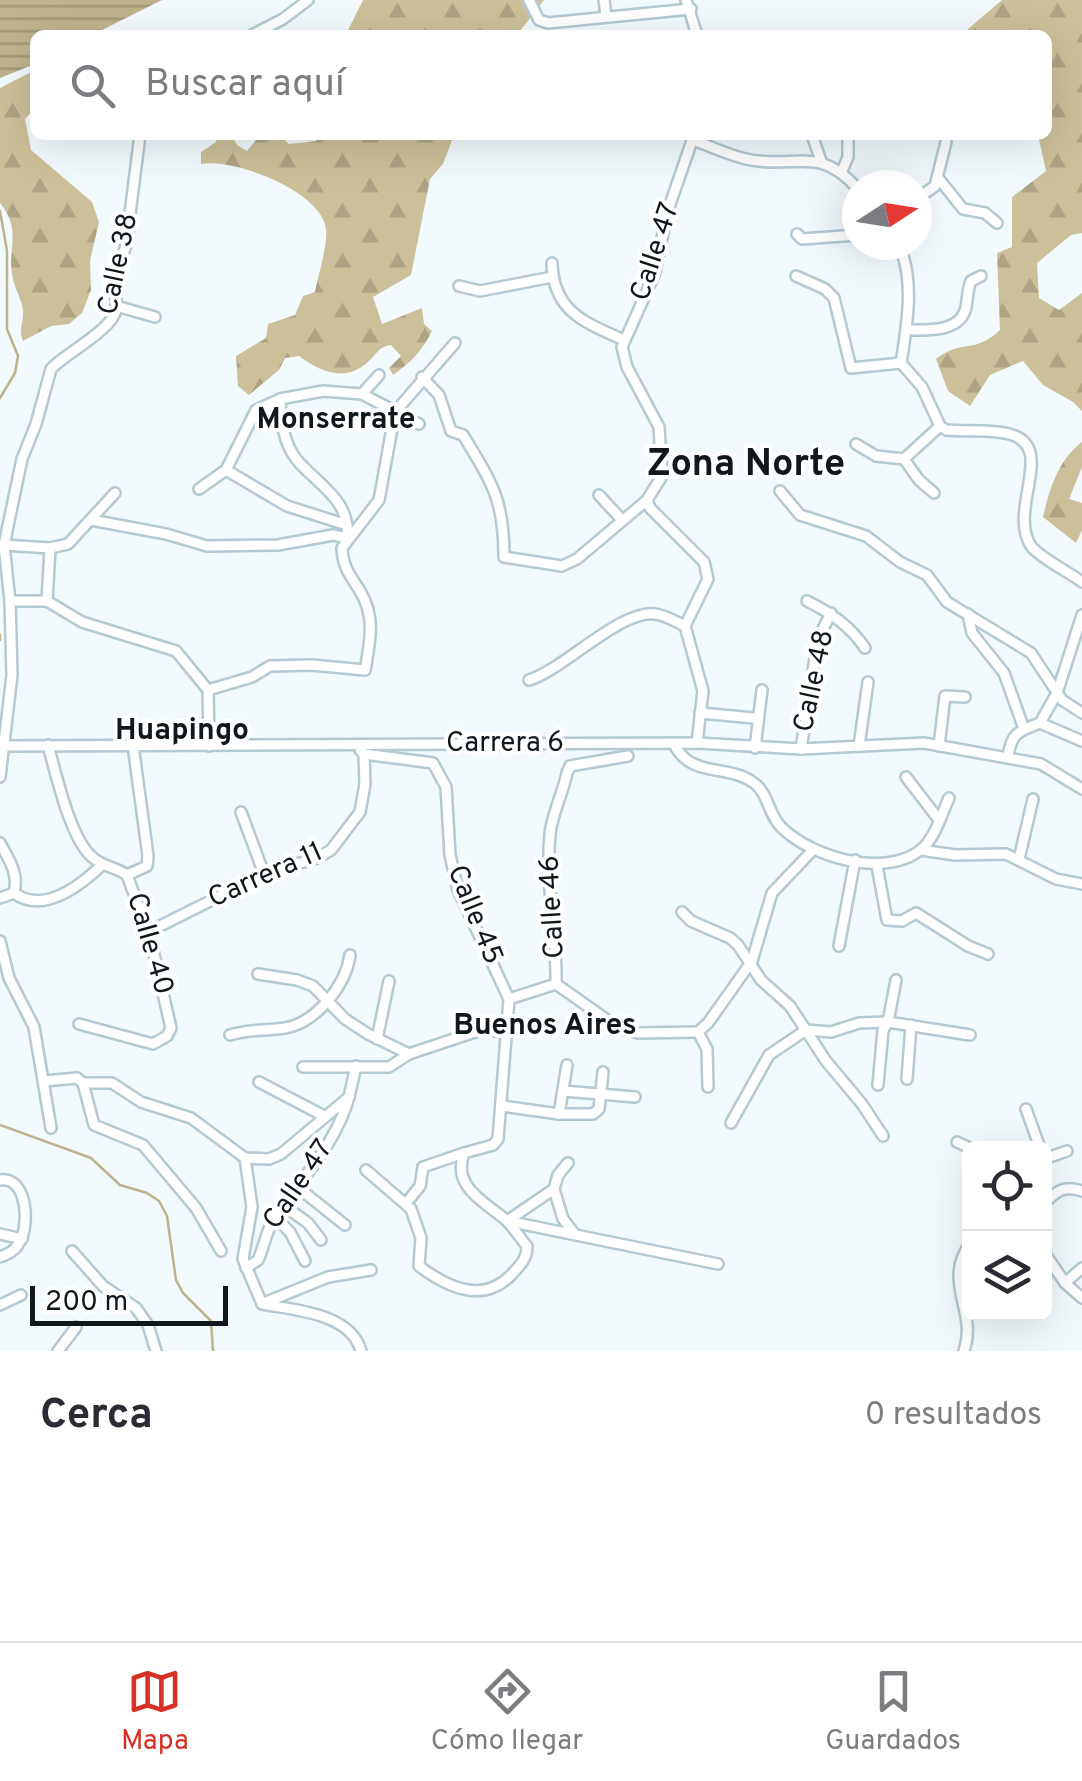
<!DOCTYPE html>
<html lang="es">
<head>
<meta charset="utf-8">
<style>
	body { margin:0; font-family:Overpass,sans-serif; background:#f2f2f3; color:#2b2b33 }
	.controls { position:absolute; right:30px; bottom:30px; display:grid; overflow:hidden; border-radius:15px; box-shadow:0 10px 40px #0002 }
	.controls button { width:90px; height:90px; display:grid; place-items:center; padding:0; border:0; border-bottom:2px solid #e1e1e2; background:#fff; color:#2b2b33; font:50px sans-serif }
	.compass { position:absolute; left:842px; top:170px; width:90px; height:90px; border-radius:50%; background:#fff; box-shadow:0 10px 40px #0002; rotate:78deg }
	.scale { position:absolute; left:30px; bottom:25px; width:198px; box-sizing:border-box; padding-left:10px; border:5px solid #11181c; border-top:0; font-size:28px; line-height:35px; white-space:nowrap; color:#11181c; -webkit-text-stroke:8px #fff; paint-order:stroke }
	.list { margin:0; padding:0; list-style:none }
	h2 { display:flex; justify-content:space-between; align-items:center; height:130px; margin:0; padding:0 40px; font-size:42px }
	h2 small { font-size:32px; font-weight:400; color:#7c7c81 }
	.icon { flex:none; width:55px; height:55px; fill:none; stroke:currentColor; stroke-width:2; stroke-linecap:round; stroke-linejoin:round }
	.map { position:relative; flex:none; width:1082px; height:1351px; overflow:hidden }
	.search { position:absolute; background:#fff; box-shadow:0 10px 40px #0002; left:30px; right:30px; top:30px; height:110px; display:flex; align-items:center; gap:25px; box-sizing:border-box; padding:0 35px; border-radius:15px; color:#7c7c81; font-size:38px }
	.sheet { height:290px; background:#fff }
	nav { display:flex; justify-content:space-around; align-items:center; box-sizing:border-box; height:140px; border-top:2px solid #e1e1e2; background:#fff; font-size:28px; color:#7c7c81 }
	nav a { display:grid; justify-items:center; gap:5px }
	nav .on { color:#d93025 }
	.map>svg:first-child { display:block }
</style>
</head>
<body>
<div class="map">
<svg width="1082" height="1351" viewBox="0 0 1082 1351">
	<defs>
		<pattern id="forest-firs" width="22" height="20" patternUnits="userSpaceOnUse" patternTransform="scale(2.5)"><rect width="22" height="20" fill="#ccc09a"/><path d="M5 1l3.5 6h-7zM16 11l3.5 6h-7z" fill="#aea484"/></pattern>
		<pattern id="water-rules" width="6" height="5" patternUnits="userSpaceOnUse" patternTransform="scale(2.5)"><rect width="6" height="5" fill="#bfb38d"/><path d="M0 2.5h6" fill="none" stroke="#a39979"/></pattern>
	</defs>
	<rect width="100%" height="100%" fill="#f2fafe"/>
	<g fill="url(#forest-firs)">
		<polygon points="363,0 544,0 517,35 352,35 348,30"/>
		<path d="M1002 0H1082V233L1071 235 1037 263 1039 298 1059 310 1082 293V411L1073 402 1043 385 1023 361 990 375 970 406 948 391 936 359C963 338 973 355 1000 330L997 253 1012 247V197L1046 171 1038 135H1047V35H961Z"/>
		<path d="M35 70V108L25 119 31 150 92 202 99 222 90 261 91 290 82 313 69 324 51 326 23 341C18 328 24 323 23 310 22 300 15 289 13 279 6 250 23 231 0 203V88Z"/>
		<path d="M218 135H232L237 145 247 151 260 135H279L289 144 316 141 318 135H454L443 164 430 179 411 275 373 297 382 324 422 308 424 324 432 331C422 351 411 362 393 375L389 368 401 356 391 345C380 347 379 350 372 358 349 383 323 374 299 356L285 358 279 370 249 395 238 386 236 356 266 338 268 324 295 315 303 296 315 292C318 276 328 244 326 229 321 190 233 158 201 164V152L216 142Z"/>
		<path d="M1082 442V467L1069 499 1082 503V530L1076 543 1043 517C1050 488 1058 460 1082 442Z"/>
	</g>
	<polygon fill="url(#water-rules)" points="0,0 162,0 92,35 35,35 35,64 0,78"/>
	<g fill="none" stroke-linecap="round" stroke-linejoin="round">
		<g stroke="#bfb38d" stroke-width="2.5">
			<polyline points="0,211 7,251 7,329 18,356 15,373 0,398"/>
			<polyline points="0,635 0,640"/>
			<polyline points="0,1125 91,1158 120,1185 147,1193 159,1201 167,1216 176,1280 183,1293 211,1321 213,1351"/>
		</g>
		<defs>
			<g id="minor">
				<polyline points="529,0 539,20 548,23 691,9"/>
				<polyline points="604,0 606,15"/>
				<polyline points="686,0 697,35"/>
				<polyline points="252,35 283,19 308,0"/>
				<polyline points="694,135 667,213 655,273 622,347 627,367 659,427 662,476 647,500 650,508 704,562 708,579 685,626 703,691 697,743"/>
				<polyline points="812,135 821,161"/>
				<path d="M693 140C710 146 728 155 746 159 794 170 818 144 857 188"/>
				<polyline points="842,171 848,157 848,135"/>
				<polyline points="939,179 963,209 985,213 997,223"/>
				<polyline points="917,199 935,186 946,142"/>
				<polyline points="797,234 802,239 857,235"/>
				<path d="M899 245C915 280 907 326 901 363"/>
				<path d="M552 263C553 312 586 323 624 340"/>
				<polyline points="796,276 825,289 834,298 851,368 901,363"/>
				<polyline points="459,286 480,291 552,277"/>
				<polyline points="116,306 155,317"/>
				<path d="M906 330C927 330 961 333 966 307 968 298 967 290 971 281L981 276"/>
				<polyline points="901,363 922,387 940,426"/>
				<path d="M422 377 439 395 451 431 463 435C492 483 504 499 504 557L562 566 577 559 647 500"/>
				<polyline points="362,394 379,375"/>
				<path d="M940 426 946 430C966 432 989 429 1009 434 1058 446 1007 510 1031 546 1040 558 1069 572 1082 582"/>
				<polyline points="856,444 876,456 904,459"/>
				<polyline points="904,459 940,426"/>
				<polyline points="904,459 919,480 934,493"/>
				<polyline points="226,470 287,506 347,525"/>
				<polyline points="199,489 226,470 256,410 280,399 323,391 362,394 419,424"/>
				<polyline points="780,491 800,515 866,536 900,562 927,575 947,602 1031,653 1062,700 1082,713"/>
				<polyline points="599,495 621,519"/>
				<path d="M91 520 166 534 207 546 278 545 333 535 347 538C351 500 318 485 297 460 283 443 281 420 280 399"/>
				<polyline points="4,545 50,548 47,601"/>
				<polyline points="50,548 68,544 115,493"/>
				<path d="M10 601H47L82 622 176 651 208 690 252 677 270 666 312 665 365 670C370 642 376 617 360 591 350 575 343 568 342 548L379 500 395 412 455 343"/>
				<path d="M807 601C831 613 850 626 865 648"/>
				<polyline points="968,614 972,633 1004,673 1024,729"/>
				<path d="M529 680C563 670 621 609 655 614 665 615 676 622 685 626"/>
				<polyline points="208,690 209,746"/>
				<polyline points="700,713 754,718"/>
				<polyline points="1040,723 1057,693 1082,615"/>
				<path d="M674 744C691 779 727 763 754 783 769 794 768 815 782 828 813 858 889 880 924 847 936 835 942 813 949 798"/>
				<path d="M48 745C56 774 70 838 92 857 103 867 116 867 127 875"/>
				<polyline points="0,746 697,743 801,749 924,743 1041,764 1082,789"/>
				<polyline points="859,746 868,682"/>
				<polyline points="939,746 945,696 965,697"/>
				<polyline points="755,748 762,690"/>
				<polyline points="801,749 818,639 831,613"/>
				<path d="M364 754 433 763 446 787 450 855 458 890 509 999 498 1139 493 1145 464 1153C451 1188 487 1203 507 1221 514 1228 520 1238 527 1246 527 1259 521 1264 513 1273 484 1305 448 1288 419 1266L421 1238 411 1209 366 1170"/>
				<path d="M1008 757C1011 733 1019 731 1040 723L1082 741"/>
				<path d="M0 777 12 675 10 601 4 545 22 459 36 424 51 369C66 353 112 330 116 310 118 298 111 284 112 271L121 261 126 245 140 135"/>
				<polyline points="906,777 939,820"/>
				<polyline points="241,812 264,874"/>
				<path d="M0 843C9 860 19 873 14 893L0 898"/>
				<polyline points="921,850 955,855 1006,854 1056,879 1082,884"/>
				<polyline points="1019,859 1033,799"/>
				<polyline points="877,866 887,920 902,921 916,913 968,946 988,954"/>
				<polyline points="127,875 147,866 148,856 133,745"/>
				<path d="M14 893C44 915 81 885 102 865"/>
				<polyline points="682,912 691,921 730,938 738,945 761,980 790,1006 826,1061 862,1104 883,1136"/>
				<polyline points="148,932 264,874 317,858 331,850 360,812 365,784 364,754 360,750"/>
				<polyline points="0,941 9,978 34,1027 51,1128"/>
				<polyline points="839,946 855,860"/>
				<polyline points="258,974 297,980 313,986 345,1019 368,1034 409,1054"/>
				<path d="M556 984C557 933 545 884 550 834 552 814 563 793 567 773L570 766 628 756"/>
				<polyline points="509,999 556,984 617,1027 638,1033 698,1032"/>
				<polyline points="79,1024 153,1044 167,1036 171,1028 150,937 127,875"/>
				<polyline points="698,1032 708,1023 752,961 772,893 812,851"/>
				<polyline points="698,1032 707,1049 708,1087"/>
				<path d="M230 1035C249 1029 266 1031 285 1028 316 1023 346 985 350 955"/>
				<polyline points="377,1039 389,981"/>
				<polyline points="303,1067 389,1067 409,1054 481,1030 507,1032"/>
				<polyline points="907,1079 911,1025"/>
				<path d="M44 1081 77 1078 83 1083H112L141 1102 191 1118 245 1158 252 1207 243 1259 262 1304C294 1310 351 1313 361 1351"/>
				<polyline points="259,1082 324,1116"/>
				<polyline points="83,1083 94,1125 143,1145 196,1208 221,1251"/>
				<polyline points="878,1085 883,1030 888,1022 896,980"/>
				<polyline points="563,1091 635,1097"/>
				<polyline points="502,1106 559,1114 593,1114 599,1109 603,1072"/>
				<polyline points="1026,1109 1040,1148"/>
				<polyline points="559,1114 567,1065"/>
				<polyline points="731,1123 769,1055 806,1030 831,1032 859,1023 888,1022 970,1035"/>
				<polyline points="957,1142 970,1148"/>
				<polyline points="245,1158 269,1159 281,1154 349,1097 356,1066"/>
				<polyline points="1044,1159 1067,1151"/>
				<polyline points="568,1163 558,1175 554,1189 507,1221 718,1264"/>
				<path d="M0 1180C28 1176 30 1227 19 1243 15 1251 8 1254 0 1257"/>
				<polyline points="296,1186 345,1225"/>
				<polyline points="554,1189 563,1219 574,1233"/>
				<polyline points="407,1202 420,1186 423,1167 464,1153"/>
				<path d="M1044 1204C1056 1191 1064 1185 1082 1191"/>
				<polyline points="284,1206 308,1223 321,1240"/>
				<polyline points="275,1217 290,1232 305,1261"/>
				<polyline points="0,1234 22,1239"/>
				<polyline points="72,1251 103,1286 136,1308 148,1325 156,1351"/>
				<polyline points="1044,1252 1065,1283 1082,1298"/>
				<path d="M246 1268 258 1260C265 1245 265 1233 275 1217 302 1178 336 1144 349 1097"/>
				<polyline points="1065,1283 1082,1268"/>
				<polyline points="264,1303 328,1277 371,1270"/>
				<polyline points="0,1305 21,1295"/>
				<polyline points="58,1351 76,1327"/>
				<path d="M964 1351C978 1312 942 1282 970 1244"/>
			</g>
		</defs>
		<use href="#minor" stroke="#b4c9d2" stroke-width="14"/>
		<use href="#minor" stroke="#fff" stroke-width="9"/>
	</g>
	<g text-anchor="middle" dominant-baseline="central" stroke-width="8" stroke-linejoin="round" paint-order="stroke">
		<g font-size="28" fill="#11181c" stroke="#fff">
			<text transform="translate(656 252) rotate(-72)">Calle 47</text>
			<text transform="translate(119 264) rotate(-78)">Calle 38</text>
			<text transform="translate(815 681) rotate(-78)">Calle 48</text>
			<text x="505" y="744">Carrera 6</text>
			<text transform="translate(266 876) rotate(-24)">Carrera 11</text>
			<text transform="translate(553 907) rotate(-93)">Calle 46</text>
			<text transform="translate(474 915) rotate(68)">Calle 45</text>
			<text transform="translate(149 944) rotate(74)">Calle 40</text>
			<text transform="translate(299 1185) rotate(-56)">Calle 47</text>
		</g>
		<g font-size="30" font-weight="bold" fill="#11181c" stroke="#fff">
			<text x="336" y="420">Monserrate</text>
			<text x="182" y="731">Huapingo</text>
			<text x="545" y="1026">Buenos Aires</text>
		</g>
		<g font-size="38" font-weight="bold" fill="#11181c" stroke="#fff">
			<text x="746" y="465">Zona Norte</text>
		</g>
	</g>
</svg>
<div class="controls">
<button><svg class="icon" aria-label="locate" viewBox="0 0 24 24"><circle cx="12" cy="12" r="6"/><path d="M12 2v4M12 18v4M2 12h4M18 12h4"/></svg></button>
<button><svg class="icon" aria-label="layers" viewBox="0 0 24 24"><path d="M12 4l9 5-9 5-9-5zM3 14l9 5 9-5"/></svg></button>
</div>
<svg class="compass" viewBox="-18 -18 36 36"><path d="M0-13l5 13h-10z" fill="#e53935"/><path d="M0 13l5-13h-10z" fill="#7c7c81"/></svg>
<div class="scale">200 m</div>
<div class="search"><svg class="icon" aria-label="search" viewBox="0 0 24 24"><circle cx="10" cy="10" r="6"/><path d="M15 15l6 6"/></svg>Buscar aquí</div>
</div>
<section class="sheet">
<h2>Cerca<small>0 resultados</small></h2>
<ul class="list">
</ul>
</section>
<nav>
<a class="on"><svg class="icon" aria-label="map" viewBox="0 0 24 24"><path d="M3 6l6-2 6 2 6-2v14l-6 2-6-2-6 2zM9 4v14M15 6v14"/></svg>Mapa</a>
<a><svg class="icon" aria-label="directions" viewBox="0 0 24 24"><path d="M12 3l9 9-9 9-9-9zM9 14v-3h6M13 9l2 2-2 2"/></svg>Cómo llegar</a>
<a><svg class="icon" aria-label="saved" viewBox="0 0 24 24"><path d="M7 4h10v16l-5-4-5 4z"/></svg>Guardados</a>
</nav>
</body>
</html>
